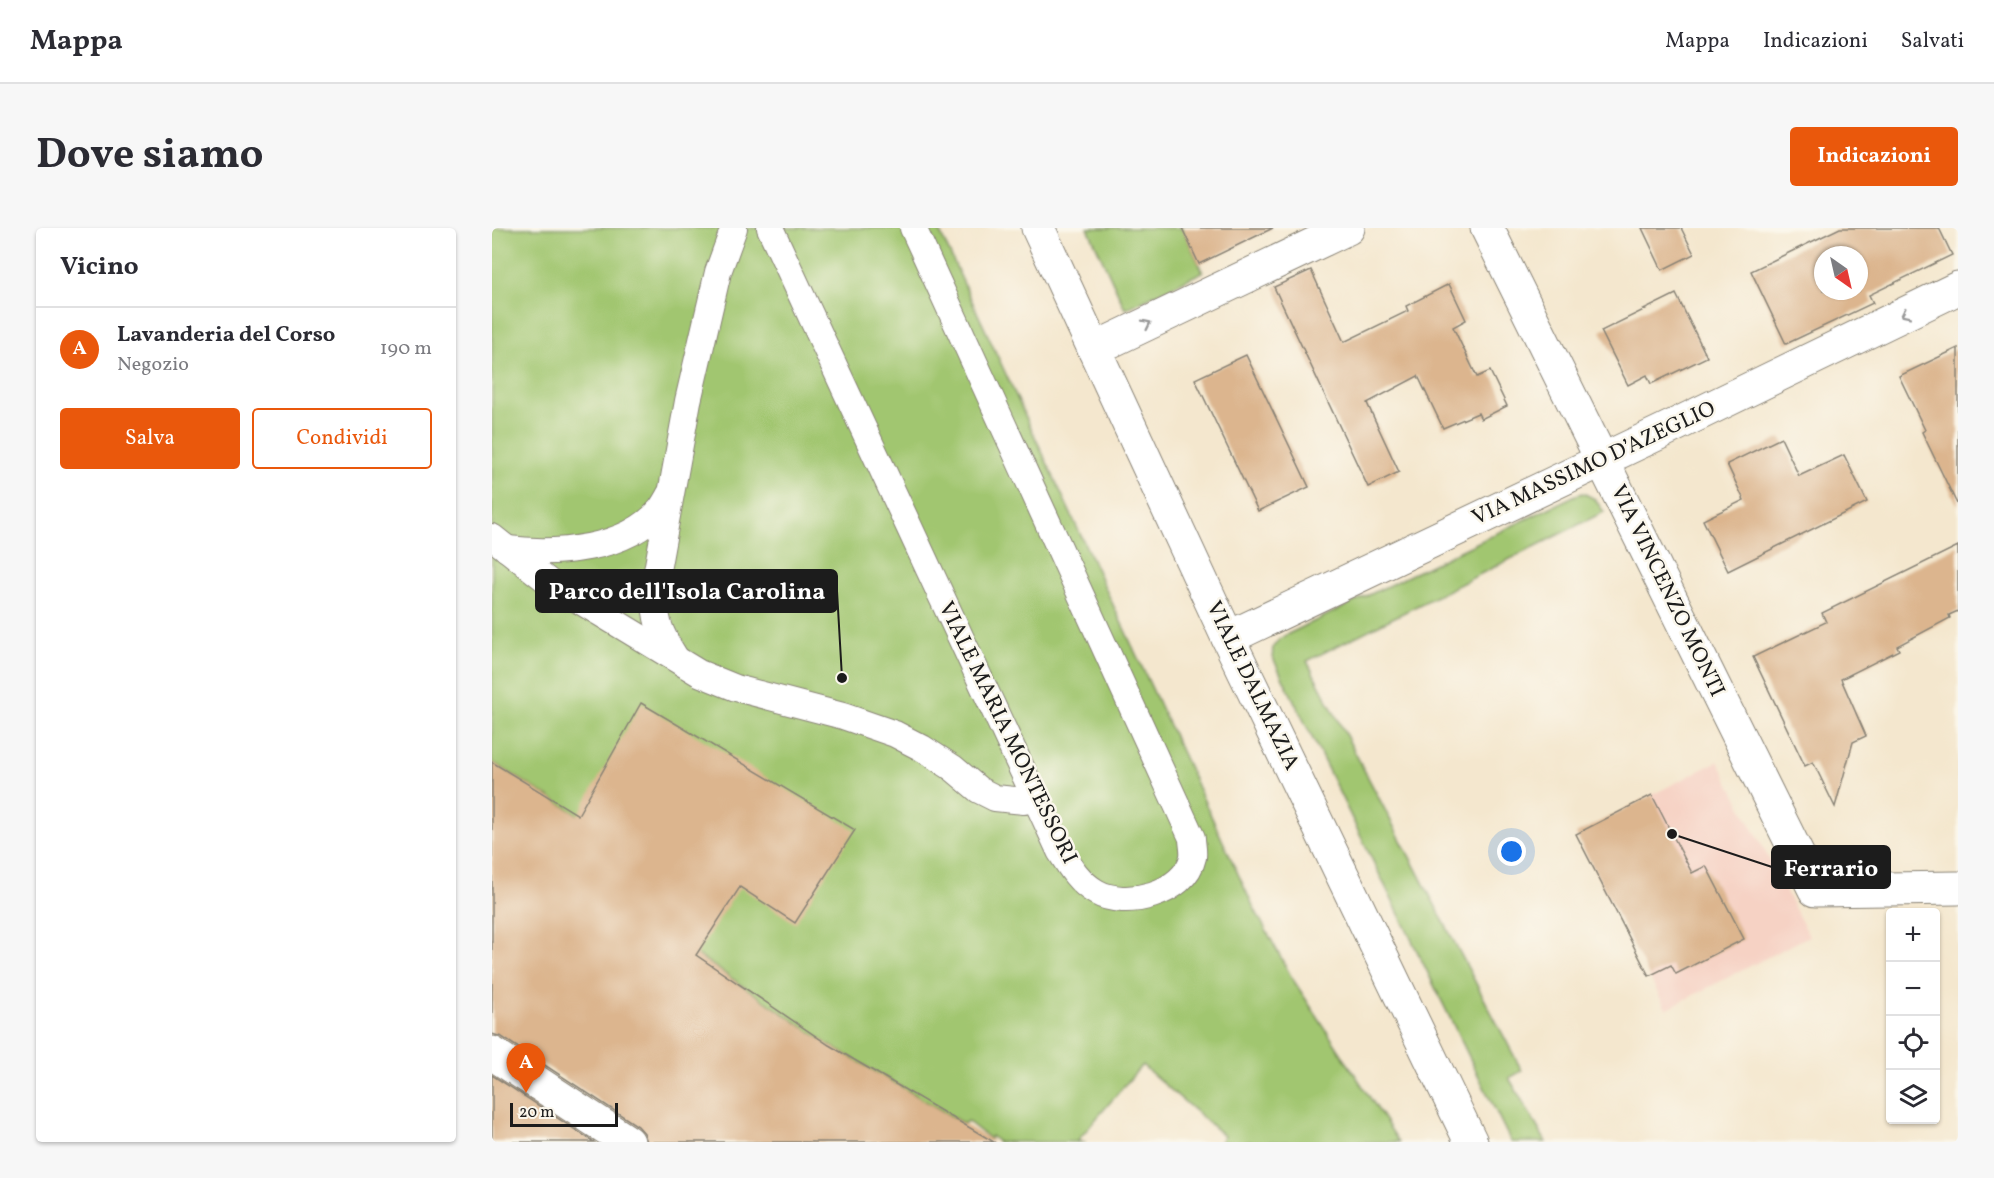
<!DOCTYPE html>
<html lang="it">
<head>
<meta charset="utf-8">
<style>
	body { margin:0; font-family:Vollkorn,serif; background:#f7f7f7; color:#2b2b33 }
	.controls { position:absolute; right:18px; bottom:18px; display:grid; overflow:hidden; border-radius:6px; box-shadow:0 2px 4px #0004 }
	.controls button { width:54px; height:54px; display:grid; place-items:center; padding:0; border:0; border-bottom:2px solid #e1e1e2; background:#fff; color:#2b2b33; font:30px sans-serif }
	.compass { position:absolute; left:1322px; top:18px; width:54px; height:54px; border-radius:50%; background:#fff; box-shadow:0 2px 4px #0004; rotate:146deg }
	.scale { position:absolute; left:18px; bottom:15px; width:108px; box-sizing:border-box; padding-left:6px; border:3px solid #1c1c1c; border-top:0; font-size:16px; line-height:21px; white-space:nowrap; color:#1c1c1c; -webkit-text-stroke:4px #fbf7ec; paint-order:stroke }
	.you { position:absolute; left:1020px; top:624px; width:21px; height:21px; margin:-15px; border:4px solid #fff; border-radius:50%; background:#1a73e8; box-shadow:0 0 0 9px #1a73e833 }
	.badge { display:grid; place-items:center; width:39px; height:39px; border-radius:50%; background:#ea580c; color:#fff; font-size:20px; font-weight:700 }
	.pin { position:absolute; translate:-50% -50px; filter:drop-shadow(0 2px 3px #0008) }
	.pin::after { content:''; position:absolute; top:32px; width:21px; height:18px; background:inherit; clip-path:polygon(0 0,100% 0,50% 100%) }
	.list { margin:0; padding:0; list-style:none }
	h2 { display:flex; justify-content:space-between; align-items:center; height:78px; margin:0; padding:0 24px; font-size:26px }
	h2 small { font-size:20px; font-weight:400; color:#7c7c81 }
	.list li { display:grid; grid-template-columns:39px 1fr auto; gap:18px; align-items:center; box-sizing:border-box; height:84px; padding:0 24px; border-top:2px solid #e1e1e2 }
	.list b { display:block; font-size:22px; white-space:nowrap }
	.list p { margin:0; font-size:20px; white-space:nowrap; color:#7c7c81 }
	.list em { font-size:20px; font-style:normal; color:#7c7c81 }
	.actions { display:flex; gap:12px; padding:18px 24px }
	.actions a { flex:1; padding:14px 0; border:2px solid #ea580c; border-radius:6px; text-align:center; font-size:21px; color:#ea580c }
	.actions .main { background:#ea580c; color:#fff }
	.icon { flex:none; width:33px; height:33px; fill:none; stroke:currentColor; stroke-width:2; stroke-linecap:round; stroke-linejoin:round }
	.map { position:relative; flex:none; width:1466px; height:914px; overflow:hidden; border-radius:6px }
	header { display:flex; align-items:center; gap:36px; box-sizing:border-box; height:84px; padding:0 30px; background:#fff; border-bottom:2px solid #e1e1e2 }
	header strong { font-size:28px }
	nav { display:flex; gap:33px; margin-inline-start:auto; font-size:21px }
	.intro { display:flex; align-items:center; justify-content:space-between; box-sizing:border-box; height:144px; padding:0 36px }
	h1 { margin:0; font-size:42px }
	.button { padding:15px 27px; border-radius:6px; background:#ea580c; color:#fff; font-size:21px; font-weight:700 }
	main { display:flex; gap:36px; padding:0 36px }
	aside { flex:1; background:#fff; border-radius:6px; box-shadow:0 2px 4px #0004 }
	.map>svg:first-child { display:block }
</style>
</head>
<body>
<header>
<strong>Mappa</strong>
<nav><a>Mappa</a><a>Indicazioni</a><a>Salvati</a></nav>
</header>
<div class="intro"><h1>Dove siamo</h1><a class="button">Indicazioni</a></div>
<main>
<aside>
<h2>Vicino<small></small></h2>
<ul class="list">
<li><span class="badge">A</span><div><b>Lavanderia del Corso</b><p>Negozio</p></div><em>190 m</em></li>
</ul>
<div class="actions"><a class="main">Salva</a><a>Condividi</a></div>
</aside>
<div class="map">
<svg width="1466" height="914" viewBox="0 0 1466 914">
	<rect width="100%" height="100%" fill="#fbf7ec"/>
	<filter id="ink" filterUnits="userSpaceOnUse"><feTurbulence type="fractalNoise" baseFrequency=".0167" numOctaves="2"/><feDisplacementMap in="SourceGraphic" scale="12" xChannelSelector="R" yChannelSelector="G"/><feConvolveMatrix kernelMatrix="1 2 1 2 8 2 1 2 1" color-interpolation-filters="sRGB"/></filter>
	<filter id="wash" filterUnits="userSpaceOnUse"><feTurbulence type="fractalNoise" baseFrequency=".008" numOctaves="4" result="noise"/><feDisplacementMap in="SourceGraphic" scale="24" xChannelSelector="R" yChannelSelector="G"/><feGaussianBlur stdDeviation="1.35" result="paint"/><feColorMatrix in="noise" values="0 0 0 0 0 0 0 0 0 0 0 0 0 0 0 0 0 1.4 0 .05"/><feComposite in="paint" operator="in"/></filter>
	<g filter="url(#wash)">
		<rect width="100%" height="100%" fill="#f4e7ce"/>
		<polygon fill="#f6d2c4" points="1226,533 1317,708 1174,781 1084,606"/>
		<g fill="#a1c66f" stroke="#5e7146" stroke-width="1.5">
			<polygon points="0,0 446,0 761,678 800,750 907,914 728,914 732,908 650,837 586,912 594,914 506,914 499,908 498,911 475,893 472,896 337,817 150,689 86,587 0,534"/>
			<polygon points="596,0 690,0 711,44 633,81"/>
			<path d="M1091 265 1103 271 1112 284 815 433 1030 843 1017 850 1054 914H1019L782 432C778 420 782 415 792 408L1084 267Z"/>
		</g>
		<g id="blocks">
			<g fill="#dcb58e" fill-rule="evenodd">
				<polygon points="690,0 781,0 707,36"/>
				<polygon points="1150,0 1189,0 1202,26 1170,42"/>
				<path d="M1348 0H1447L1460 27 1377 67 1381 75 1294 116 1259 43ZM1331 27H1367V63H1331Z"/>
				<polygon points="819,42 852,114 916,83 914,78 957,56 974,92 961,99 985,149 998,143 1015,178 989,191 986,185 951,200 926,148 875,175 907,244 876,259 782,59"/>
				<polygon points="1184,66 1215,129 1159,156 1155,147 1136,157 1109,103"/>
				<polygon points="1466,120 1466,278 1430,204 1433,202 1407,148"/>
				<polygon points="754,127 817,259 766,283 703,151"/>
				<polygon points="1289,210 1307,248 1352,227 1375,274 1236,343 1211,292 1252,272 1235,236"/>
				<polygon points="1466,318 1466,383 1457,387 1458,390 1405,418 1407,422 1349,451 1374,508 1361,514 1343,579 1321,534 1313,538 1261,429 1334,394 1330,385"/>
				<polygon points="149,475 363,602 303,695 248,659 204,727 337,817 502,914 155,914 152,905 146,898 10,809 0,806 0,534 86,587"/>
				<polygon points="1160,567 1200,645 1214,638 1252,711 1184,746 1179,737 1157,748 1084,606"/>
				<polygon points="0,847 102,914 0,914"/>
			</g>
		</g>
	</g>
	<g filter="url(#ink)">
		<use href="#blocks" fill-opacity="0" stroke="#888275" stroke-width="1.5"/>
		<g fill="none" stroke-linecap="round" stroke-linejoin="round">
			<defs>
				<g id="pedestrian">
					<path d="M278 0 568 623C578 639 587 654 604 664 633 681 693 666 701 629 702 623 700 616 700 610L421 0"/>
					<polyline points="0,309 57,354 207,445 244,460 351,488 403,506 430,520 461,540 487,562 503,570 532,573 543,569"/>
					<path d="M15 321C64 327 134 322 168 282 172 277 175 271 178 266"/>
					<path d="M183 429C166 403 163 391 162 359L196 173 226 44 242 0"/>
				</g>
				<g id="minor">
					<polyline points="995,0 1323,662 1466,660"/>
					<polyline points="602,121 856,0"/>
					<polyline points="736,410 1169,204 1466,60"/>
					<polyline points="0,825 136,914"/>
				</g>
				<polyline id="tertiary" points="546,0 736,410 979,914"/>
			</defs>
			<use href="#pedestrian" stroke="#888275" stroke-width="28"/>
			<use href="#minor" stroke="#888275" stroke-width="35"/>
			<use href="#tertiary" stroke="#888275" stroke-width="35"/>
			<use href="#pedestrian" stroke="#fff" stroke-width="26"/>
			<use href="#minor" stroke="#fff" stroke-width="33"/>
			<use href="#tertiary" stroke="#fff" stroke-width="33"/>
		</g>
		<defs><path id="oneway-chevron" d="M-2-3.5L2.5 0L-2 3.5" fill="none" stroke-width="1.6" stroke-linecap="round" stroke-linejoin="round" transform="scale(1.5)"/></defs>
		<g stroke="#999">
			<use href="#oneway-chevron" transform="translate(1413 86) rotate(154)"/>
			<use href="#oneway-chevron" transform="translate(655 96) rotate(-26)"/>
		</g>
	</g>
	<g text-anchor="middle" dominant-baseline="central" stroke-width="5" stroke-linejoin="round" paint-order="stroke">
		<g font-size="22" fill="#1c1c1c" stroke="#fbf7ec">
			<text transform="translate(1102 236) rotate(-25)">VIA MASSIMO D’AZEGLIO</text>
			<text transform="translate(1175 363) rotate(64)">VIA VINCENZO MONTI</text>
			<text transform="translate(760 458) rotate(64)">VIALE DALMAZIA</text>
			<text transform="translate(515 505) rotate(64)">VIALE MARIA MONTESSORI</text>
		</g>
	</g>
	<path fill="none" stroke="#1c1c1c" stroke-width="2" d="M350 450L345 363M1180 606L1280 639"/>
	<g fill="#1c1c1c" stroke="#fbf7ec" stroke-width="2">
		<circle cx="350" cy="450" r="6"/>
		<circle cx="1180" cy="606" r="6"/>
	</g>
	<g fill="#1c1c1c" stroke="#1c1c1c" stroke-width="2">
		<rect x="44" y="342" width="301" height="42" rx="6"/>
		<rect x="1280" y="618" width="118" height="42" rx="6"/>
	</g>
	<g font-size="24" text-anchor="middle" font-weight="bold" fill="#fff">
		<text x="195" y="371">Parco dell'Isola Carolina</text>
		<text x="1339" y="648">Ferrario</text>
	</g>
</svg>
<div class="controls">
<button>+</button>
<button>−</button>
<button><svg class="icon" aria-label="locate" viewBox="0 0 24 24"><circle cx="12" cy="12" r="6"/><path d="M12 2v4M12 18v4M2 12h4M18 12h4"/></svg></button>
<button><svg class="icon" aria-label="layers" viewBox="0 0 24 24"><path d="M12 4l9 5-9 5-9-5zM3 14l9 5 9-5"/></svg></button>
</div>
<svg class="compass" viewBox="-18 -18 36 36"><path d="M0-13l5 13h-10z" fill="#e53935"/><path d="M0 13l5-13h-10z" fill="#7c7c81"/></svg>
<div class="scale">20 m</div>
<div class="you"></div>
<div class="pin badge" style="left:34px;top:865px">A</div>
</div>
</main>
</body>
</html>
